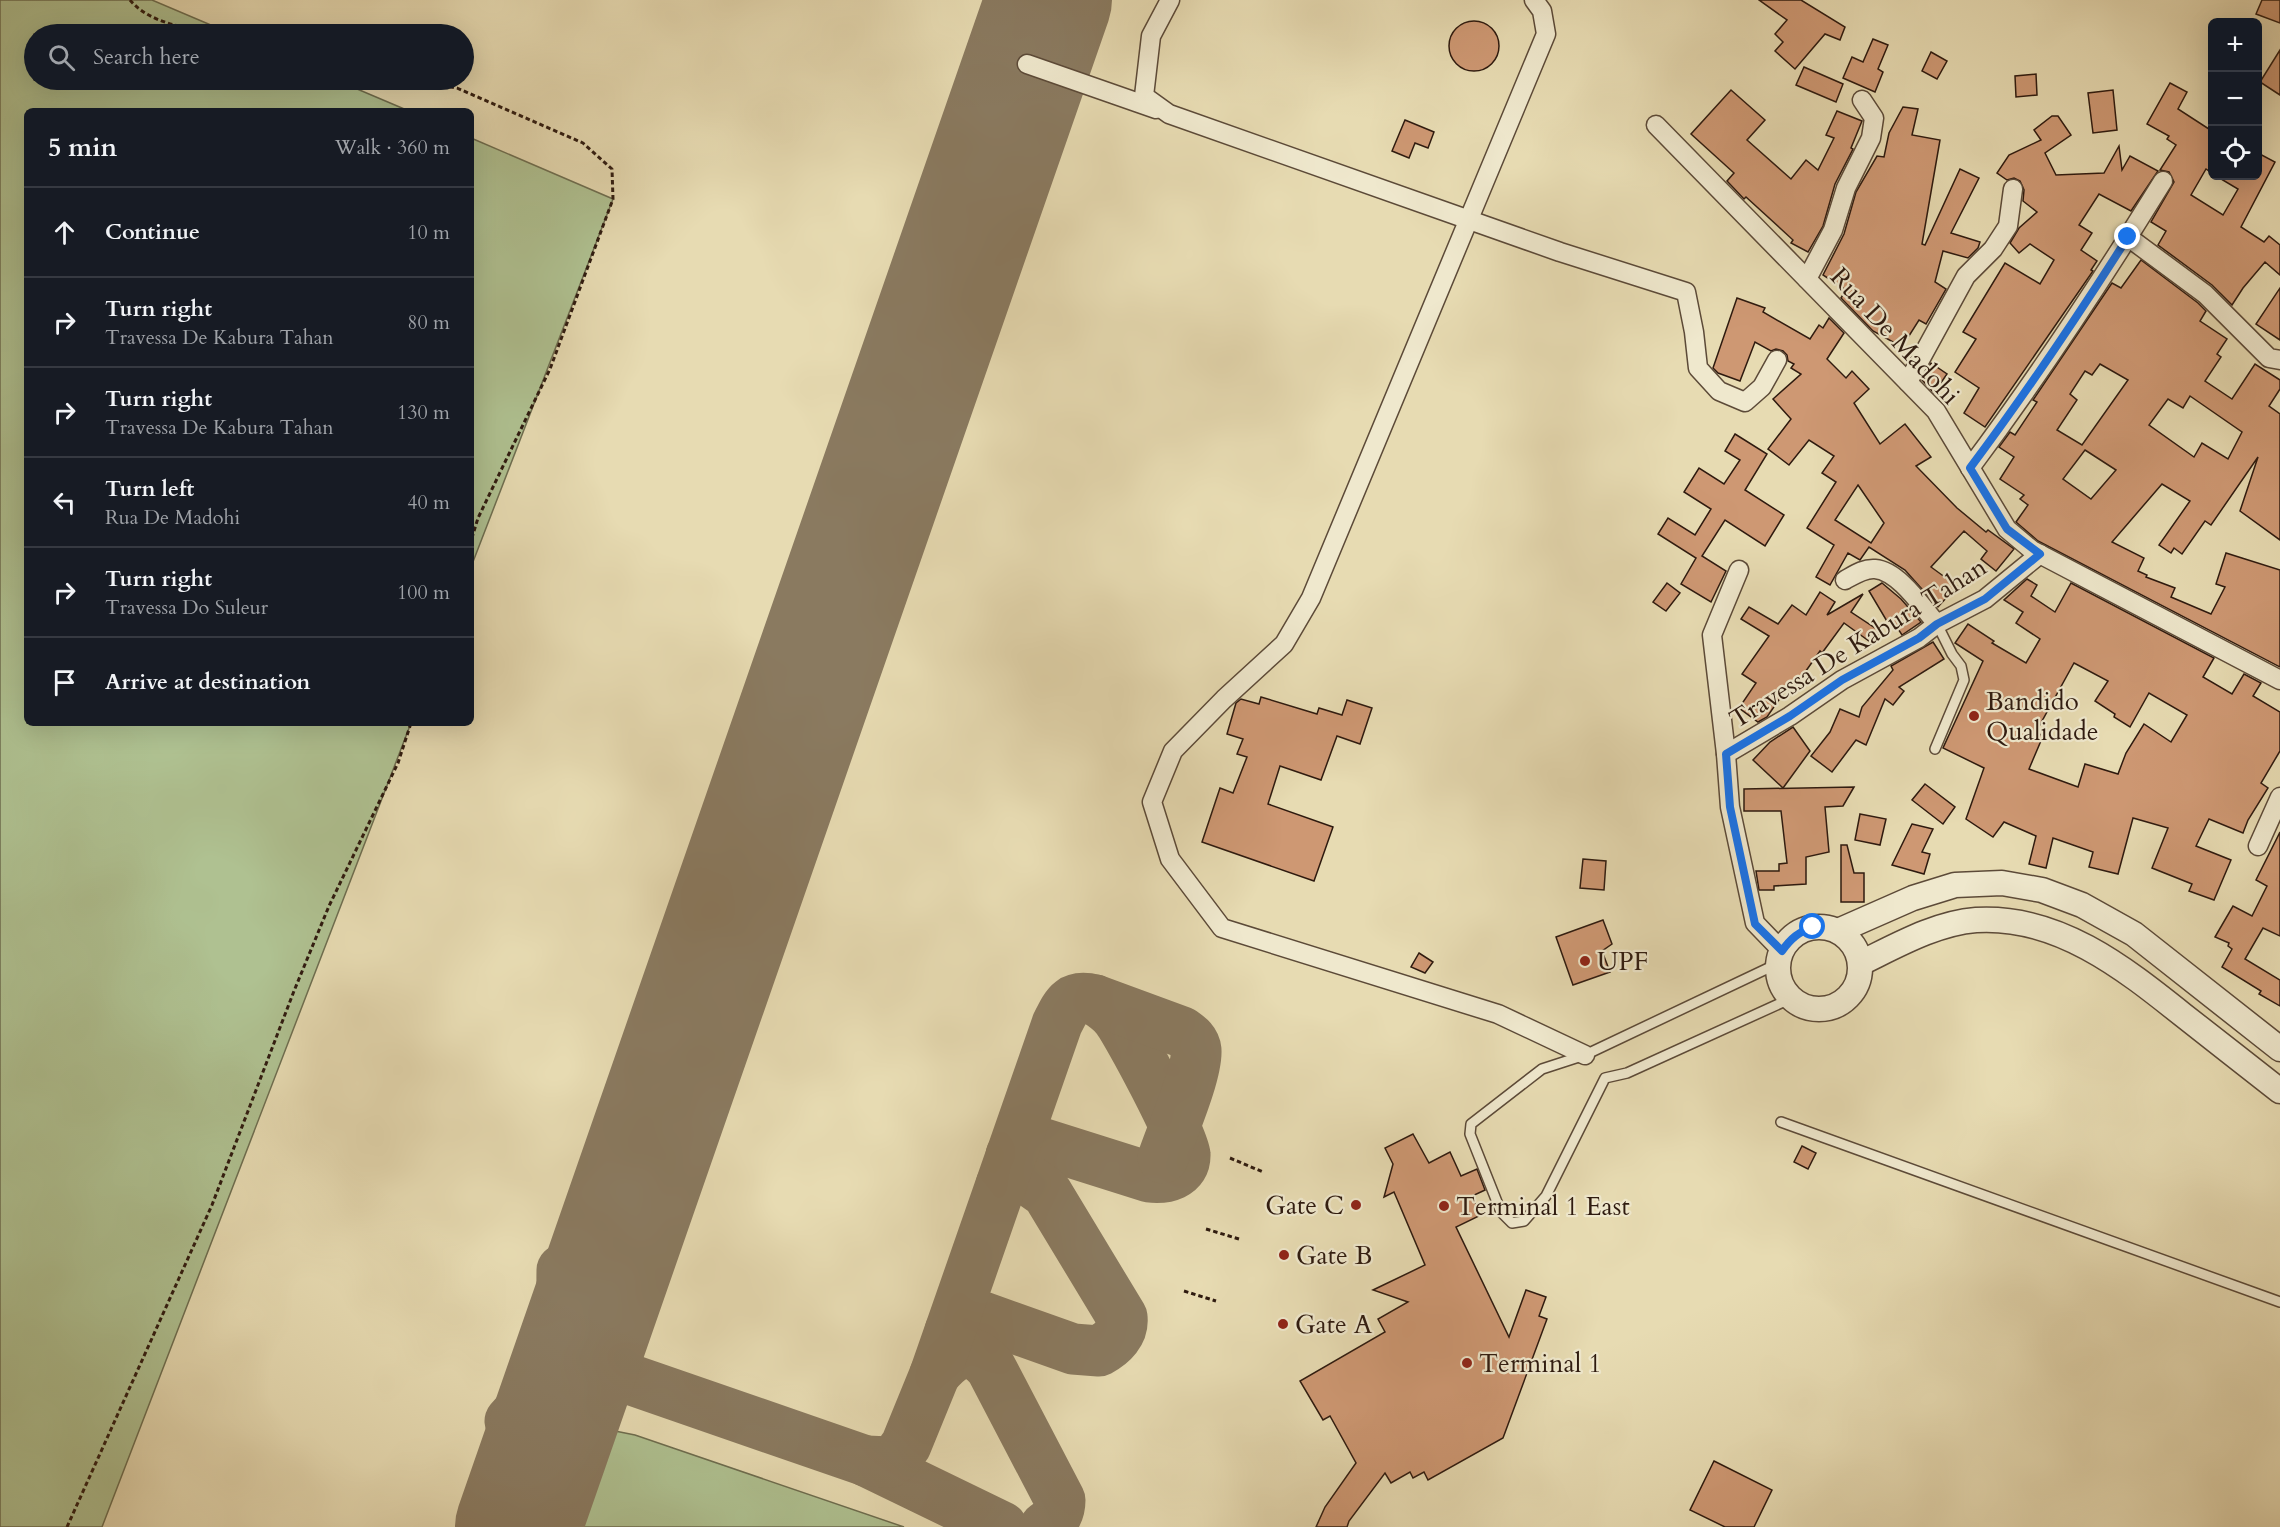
<!DOCTYPE html>
<html lang="en">
<head>
<meta charset="utf-8">
<style>
	body { margin:0; font-family:Cardo,serif; background:#242831; color:#f1f3f6 }
	.controls { position:absolute; right:18px; top:18px; display:grid; overflow:hidden; border-radius:9px; box-shadow:0 6px 24px #0002 }
	.controls button { width:54px; height:54px; display:grid; place-items:center; padding:0; border:0; border-bottom:2px solid #363941; background:#171b24; color:#f1f3f6; font:30px sans-serif }
	.stop { position:absolute; width:18px; height:18px; margin:-14px; border:4px solid #1a73e8; border-radius:50%; background:#fff }
	.stop.end { background:#1a73e8; border-color:#fff; box-shadow:0 2px 6px #0008 }
	.list { margin:0; padding:0; list-style:none }
	h2 { display:flex; justify-content:space-between; align-items:center; height:78px; margin:0; padding:0 24px; font-size:26px }
	h2 small { font-size:20px; font-weight:400; color:#9ea1a6 }
	.list li { display:grid; grid-template-columns:39px 1fr auto; gap:18px; align-items:center; box-sizing:border-box; height:90px; padding:0 24px; border-top:2px solid #363941 }
	.list b { display:block; font-size:22px; white-space:nowrap }
	.list p { margin:0; font-size:20px; white-space:nowrap; color:#9ea1a6 }
	.list em { font-size:20px; font-style:normal; color:#9ea1a6 }
	.icon { flex:none; width:33px; height:33px; fill:none; stroke:currentColor; stroke-width:2; stroke-linecap:round; stroke-linejoin:round }
	.map { position:relative; flex:none; width:2280px; height:1527px; overflow:hidden }
	.search { position:absolute; background:#171b24; box-shadow:0 6px 24px #0002; left:24px; top:24px; width:450px; height:66px; display:flex; align-items:center; gap:15px; box-sizing:border-box; padding:0 21px; border-radius:33px; color:#9ea1a6; font-size:22px }
	.panel { position:absolute; background:#171b24; box-shadow:0 6px 24px #0002; left:24px; top:108px; width:450px; height:618px; border-radius:9px }
	.map>svg:first-child { display:block }
</style>
</head>
<body>
<div class="map">
<svg width="2280" height="1527" viewBox="0 0 2280 1527">
	<rect width="100%" height="100%" fill="#e7dbb2"/>
	<filter id="stains"><feTurbulence type="fractalNoise" baseFrequency=".00333" numOctaves="4"/><feColorMatrix values="0 0 0 0 .2 0 0 0 0 .09 0 0 0 0 .02 0 0 0 .5 -.17"/></filter>
	<radialGradient id="worn" r=".72"><stop offset=".6" stop-color="#630" stop-opacity="0"/><stop offset="1" stop-color="#630" stop-opacity=".3"/></radialGradient>
	<g fill="#afc191" stroke="#6e6e50" stroke-width="1.5">
		<polygon points="0,0 152,0 232,34 34,34 34,80 336,80 409,111 27,111 27,723 411,723 102,1527 0,1527"/>
		<polygon points="471,138 613,199 471,567"/>
		<polygon points="615,1431 635,1435 904,1527 522,1527 536,1477 558,1448 583,1436"/>
	</g>
	<g fill="none" stroke-linecap="round" stroke-linejoin="round">
		<g stroke="#8a7a60" stroke-width="51">
			<path d="M1011 1155 1025 1142 1035 1141 1149 1177C1165 1179 1186 1175 1185 1154 1185 1140 1127 1030 1116 1017 1110 1010 1103 1005 1095 1000"/>
			<path d="M562 1270C561 1320 566 1335 603 1370L866 1461 1002 1527"/>
			<path d="M950 1331 969 1318 983 1317 1073 1349 1099 1351C1112 1344 1124 1333 1122 1317L1047 1193 1027 1179 1019 1177 1010 1179 1001 1185"/>
			<path d="M935 1374C953 1353 970 1343 991 1368L1060 1500C1060 1512 1055 1520 1045 1527"/>
			<path d="M510 1421C541 1385 554 1373 603 1370"/>
			<path d="M866 1461 890 1462 898 1456 906 1445 935 1374 1057 1024C1067 1004 1071 994 1095 1000L1182 1032C1189 1037 1195 1041 1196 1050 1198 1072 1171 1134 1163 1158"/>
		</g>
		<polyline stroke="#8a7a60" stroke-width="126" points="518,1527 1049,0"/>
	</g>
	<g fill="#ce9873" stroke="#2e1a0f" stroke-width="1.5" fill-rule="evenodd">
		<polygon points="1759,0 1801,0 1845,27 1840,40 1825,34 1795,69 1775,51 1783,42 1775,34 1787,20"/>
		<polygon points="2262,0 2280,0 2280,23 2256,14"/>
		<circle cx="1474" cy="46" r="25"/>
		<polygon points="1873,39 1888,45 1878,69 1883,72 1875,92 1843,78 1852,57 1863,62"/>
		<polygon points="2280,50 2280,95 2260,82"/>
		<polygon points="1931,52 1947,61 1937,79 1922,71"/>
		<polygon points="1804,67 1843,84 1836,102 1796,85"/>
		<polygon points="2036,74 2037,95 2016,97 2015,76"/>
		<polygon points="2170,83 2187,92 2178,109 2212,131 2212,173 2206,169 2191,195 2223,215 2238,189 2216,176 2258,176 2258,153 2275,162 2241,227 2264,242 2269,236 2280,245 2280,275 2265,262 2243,288 2232,305 2212,285 2158,245 2166,231 2151,222 2174,182 2169,172 2160,170 2176,145 2167,139 2169,136 2147,124"/>
		<polygon points="1731,90 1765,120 1747,140 1791,179 1806,160 1818,170 1834,138 1826,135 1837,111 1862,121 1851,148 1853,149 1835,184 1823,226 1808,252 1791,243 1793,240 1746,197 1744,199 1727,181 1734,173 1691,134"/>
		<polygon points="2113,90 2117,130 2093,133 2088,93"/>
		<polygon points="1903,107 1918,109 1912,135 1940,140 1922,244 1925,245 1960,169 1979,178 1951,233 1980,242 1978,248 1968,258 1943,251 1935,282 1946,289 1926,324 1919,320 1902,347 1873,331 1841,298 1846,290 1823,275 1844,234 1856,192 1877,156 1884,157 1889,133"/>
		<polygon points="2052,116 2058,116 2071,135 2045,153 2056,175 2104,173 2119,146 2122,170 2130,156 2158,171 2131,211 2099,194 2079,225 2092,233 2081,250 2097,261 2091,270 2093,271 1985,427 1964,413 1979,388 1955,372 1976,339 1963,332 2005,263 2040,284 2054,260 2030,244 2019,253 2010,243 2019,228 2037,212 2023,201 2024,190 2020,181 2014,178 2007,180 1997,173 2009,155 2041,140 2034,130"/>
		<polygon points="1405,120 1434,132 1428,148 1415,143 1409,158 1392,151"/>
		<path d="M2141 260 2198 303 2206 311 2200 321 2227 339 2217 354 2221 357 2205 381 2232 399 2255 364 2280 380V389L2269 406 2280 414V540L2240 511 2258 457 2211 525 2205 521 2182 554 2174 548 2171 553 2159 545 2190 501 2162 484 2112 542 2144 558 2138 571 2147 575 2146 577 2175 588 2171 597 2211 614 2225 587 2216 584 2226 553 2280 570V667L2038 541 2016 522 2028 505 2020 499 2024 495 2000 479 2014 457 1999 447 2010 432 2015 435 2037 402 2033 400 2112 283 2121 288ZM2100 364 2128 380 2082 445 2057 430 2077 400 2070 394 2085 371 2092 375ZM2190 396 2242 432 2228 459 2202 443 2194 457 2149 425 2168 399 2183 408ZM2085 450 2116 470 2091 499 2063 479Z"/>
		<polygon points="2280,288 2280,340 2256,324"/>
		<path d="M1737 298 1765 308 1763 312 1810 339 1819 325 1823 328 1829 318 1844 333 1827 359 1846 378 1852 371 1869 389 1854 403 1880 444 1905 424 1931 457 1916 466 1957 508 1986 532 1988 530 2014 549 1996 571 1981 559 1987 551 1964 531 1931 567 1957 586 1938 607 1905 570 1869 547 1860 560 1848 553 1830 585 1816 577 1834 545 1807 528 1836 482 1822 473 1834 456 1809 440 1789 465 1768 449 1791 419 1773 399 1801 374 1791 368 1794 364 1788 361 1787 355 1783 351 1776 349 1771 351 1755 342 1740 381 1718 373 1713 368ZM1858 485 1884 523 1871 543 1835 520Z"/>
		<polygon points="1931,363 1947,374 1934,393 1922,380"/>
		<polygon points="1735,434 1767,454 1745,490 1784,515 1765,546 1725,520 1702,556 1726,571 1711,602 1681,584 1696,558 1658,534 1668,518 1695,535 1711,509 1684,492 1699,468 1724,484 1740,460 1725,451"/>
		<path d="M2027 579 2037 585 2031 596 2055 612 2071 583 2214 658 2203 677 2232 694 2244 674 2261 683 2253 696 2280 712V751L2261 783 2268 788 2248 820 2243 833 2209 819 2196 846 2231 860 2214 900 2189 891 2192 884 2152 868 2168 828 2133 818 2118 874 2089 867 2093 852 2053 838 2046 868 2029 864 2036 836 2004 822 1993 837 1966 819 1984 768 1943 748 1983 661 1955 643 1968 624 1994 641 1992 643 2026 663 2040 639 2016 623 2023 612 2004 600ZM2074 663 2108 681 2095 701 2115 714 2114 717 2130 727 2149 693 2187 715 2171 742 2144 724 2126 753 2118 774 2085 764 2078 787 2029 769 2043 736 2036 732Z"/>
		<polygon points="1667,583 1680,593 1666,611 1653,602"/>
		<polygon points="1882,583 1901,599 1921,622 1902,635 1891,618 1888,623 1869,591"/>
		<polygon points="1820,592 1835,602 1827,615 1863,594 1851,612 1881,632 1873,644 1844,623 1822,653 1820,651 1789,695 1785,691 1767,717 1758,722 1739,708 1756,683 1742,674 1769,636 1741,619 1749,607 1778,624 1792,605 1806,615"/>
		<polygon points="1933,642 1944,659 1899,687 1904,691 1893,705 1885,699 1866,745 1856,740 1832,772 1811,756 1830,732 1840,709 1859,717 1862,707 1893,670 1891,666"/>
		<polygon points="1261,697 1317,714 1319,708 1342,715 1347,700 1372,708 1360,744 1337,736 1321,780 1280,766 1268,804 1333,827 1314,881 1202,842 1220,788 1233,793 1247,757 1237,754 1243,739 1227,734 1236,703 1241,699 1259,704"/>
		<polygon points="1793,727 1810,751 1783,788 1753,760 1770,742"/>
		<polygon points="1925,784 1955,807 1943,824 1912,800"/>
		<polygon points="1854,787 1843,806 1825,807 1829,852 1806,857 1806,884 1774,886 1774,890 1759,890 1756,871 1779,871 1779,864 1787,863 1781,811 1744,811 1744,789"/>
		<polygon points="1860,814 1886,819 1880,845 1855,840"/>
		<polygon points="1912,824 1933,829 1922,852 1930,854 1924,874 1892,865"/>
		<polygon points="2280,832 2280,936 2263,928 2245,959 2280,980 2280,1006 2259,994 2261,991 2222,967 2232,949 2228,946 2229,943 2215,937 2233,906 2252,916 2267,886 2256,880"/>
		<polygon points="1841,845 1847,845 1854,873 1864,873 1864,902 1841,902"/>
		<polygon points="1583,859 1606,861 1604,890 1580,888"/>
		<polygon points="1603,920 1612,944 1602,951 1610,972 1573,985 1556,937"/>
		<polygon points="1419,953 1433,962 1425,973 1411,967"/>
		<polygon points="1413,1134 1429,1163 1450,1152 1461,1176 1477,1169 1485,1190 1472,1196 1481,1215 1456,1227 1509,1337 1526,1290 1546,1297 1539,1316 1547,1319 1503,1438 1428,1480 1424,1472 1413,1478 1410,1472 1391,1483 1385,1473 1349,1521 1347,1527 1316,1527 1325,1507 1356,1463 1330,1416 1323,1420 1300,1381 1385,1332 1378,1319 1408,1302 1373,1290 1425,1265 1394,1192 1384,1197 1393,1164 1385,1148"/>
		<polygon points="1802,1146 1816,1153 1808,1169 1794,1162"/>
		<polygon points="1714,1461 1772,1490 1754,1527 1725,1527 1690,1510"/>
	</g>
	<g fill="none" stroke-linecap="round" stroke-linejoin="round">
		<defs>
			<g id="service">
				<polyline points="1935,749 1964,680 1961,666 1952,654 1937,624"/>
				<polyline points="1779,963 1585,1055 1542,1069 1471,1124 1470,1134 1501,1212 1512,1223 1524,1221 1546,1196 1605,1078 1627,1073 1792,998"/>
				<polyline points="1781,1122 2280,1302"/>
			</g>
			<g id="minor">
				<polyline points="1170,0 1151,36 1144,96 1169,114 1560,252 1686,292 1694,332 1698,368 1719,391 1745,402 1762,387 1777,360"/>
				<polyline points="1534,0 1542,11 1546,34 1311,598 1284,644 1224,699 1173,751 1152,802 1170,859 1222,928 1498,1014 1585,1055"/>
				<polyline points="1027,64 1156,109"/>
				<polyline points="1656,125 1936,411 2007,529 2032,550 2280,680"/>
				<polyline points="2128,237 2163,181"/>
				<polyline points="1807,279 1833,230 1846,188 1871,138 1874,118 1862,100"/>
				<polyline points="1908,382 1966,276 1993,249 2008,226 2013,189"/>
				<path d="M1970 468C2026 393 2078 316 2128 237L2205 294 2269 358 2280 360"/>
				<path d="M1845 580C1854 575 1864 568 1875 569 1899 571 1922 607 1937 624"/>
				<polyline points="1726,754 1712,635 1739,570"/>
				<polyline points="2258,846 2280,797"/>
				<polyline points="1782,951 1755,923 1730,807 1726,754 1790,716 1842,680 1919,638 1937,624 1985,599 2040,554"/>
			</g>
			<g id="tertiary">
				<circle cx="1819" cy="968" r="41"/>
				<polyline points="1838,931 1913,898 1955,885 2002,883 2042,890 2082,905 2134,934 2280,1049"/>
				<path d="M1861 963C1896 946 1936 923 1976 920 2057 915 2123 967 2183 1015 2215 1040 2248 1066 2280 1091"/>
			</g>
		</defs>
		<use href="#service" stroke="#5c4a38" stroke-width="12"/>
		<use href="#minor" stroke="#5c4a38" stroke-width="21"/>
		<use href="#tertiary" stroke="#5c4a38" stroke-width="27"/>
		<g stroke="#2e1a0f" stroke-width="3" stroke-dasharray="4.5 3" stroke-linecap="butt">
			<path d="M130 0C149 23 184 27 211 34"/>
			<polyline points="405,80 457,88 583,143 612,169 613,199 550,369 478,518 471,541"/>
			<polyline points="1230,1158 1263,1172"/>
			<polyline points="1206,1229 1239,1239"/>
			<polyline points="1184,1291 1216,1301"/>
			<polyline points="67,1527 212,1205 294,991 329,906 398,763 411,723"/>
		</g>
		<use href="#service" stroke="#efe8cd" stroke-width="9"/>
		<use href="#minor" stroke="#efe8cd" stroke-width="18"/>
		<use href="#tertiary" stroke="#efe8cd" stroke-width="24"/>
	</g>
	<g fill="none" stroke-linecap="round" stroke-linejoin="round">
		<path stroke="#1a73e8" stroke-width="8" d="M1813 927C1799 932 1791 938 1782 951L1755 924 1730 807 1726 754 1790 716 1842 680 1919 638 1937 624 1985 599 2040 554 2007 529 1970 468C2026 393 2078 316 2128 237"/>
	</g>
	<g fill="#8f2418" stroke="#efe8cd" stroke-width="2">
		<circle cx="1974" cy="716" r="6"/>
		<circle cx="1585" cy="961" r="6"/>
		<circle cx="1356" cy="1205" r="6"/>
		<circle cx="1444" cy="1206" r="6"/>
		<circle cx="1284" cy="1255" r="6"/>
		<circle cx="1283" cy="1324" r="6"/>
		<circle cx="1467" cy="1363" r="6"/>
	</g>
	<g text-anchor="middle" dominant-baseline="central" stroke-width="4.5" stroke-linejoin="round" paint-order="stroke">
		<g font-size="26" fill="#2e1a0f" stroke="#efe8cd">
			<text transform="translate(1895 336) rotate(47)">Rua De Madohi</text>
			<text transform="translate(1858 643) rotate(-32)">Travessa De Kabura Tahan</text>
		</g>
		<g font-size="26" fill="#2e1a0f" stroke="#efe8cd" text-anchor="start">
			<text x="1986" y="701">Bandido<tspan x="1986" dy="30">Qualidade</tspan></text>
			<text x="1597" y="961">UPF</text>
			<text x="1344" y="1205" text-anchor="end">Gate C</text>
			<text x="1456" y="1206">Terminal 1 East</text>
			<text x="1296" y="1255">Gate B</text>
			<text x="1295" y="1324">Gate A</text>
			<text x="1479" y="1363">Terminal 1</text>
		</g>
	</g>
	<rect width="100%" height="100%" filter="url(#stains)"/>
	<rect width="100%" height="100%" fill="url(#worn)"/>
</svg>
<div class="controls">
<button>+</button>
<button>−</button>
<button><svg class="icon" aria-label="locate" viewBox="0 0 24 24"><circle cx="12" cy="12" r="6"/><path d="M12 2v4M12 18v4M2 12h4M18 12h4"/></svg></button>
</div>
<div class="stop" style="left:1813px;top:927px"></div>
<div class="stop end" style="left:2128px;top:237px"></div>
<div class="search"><svg class="icon" aria-label="search" viewBox="0 0 24 24"><circle cx="10" cy="10" r="6"/><path d="M15 15l6 6"/></svg>Search here</div>
<section class="panel">
<h2>5 min<small>Walk · 360 m</small></h2>
<ul class="list">
<li><svg class="icon" aria-label="ahead" viewBox="0 0 24 24"><path d="M12 20V5M6 11l6-6 6 6"/></svg><div><b>Continue</b></div><em>10 m</em></li>
<li><svg class="icon" aria-label="right" viewBox="0 0 24 24"><path d="M7 20v-9h11M14 6l5 5-5 5"/></svg><div><b>Turn right</b><p>Travessa De Kabura Tahan</p></div><em>80 m</em></li>
<li><svg class="icon" aria-label="right" viewBox="0 0 24 24"><path d="M7 20v-9h11M14 6l5 5-5 5"/></svg><div><b>Turn right</b><p>Travessa De Kabura Tahan</p></div><em>130 m</em></li>
<li><svg class="icon" aria-label="left" viewBox="0 0 24 24"><path d="M17 20v-9H6M10 6l-5 5 5 5"/></svg><div><b>Turn left</b><p>Rua De Madohi</p></div><em>40 m</em></li>
<li><svg class="icon" aria-label="right" viewBox="0 0 24 24"><path d="M7 20v-9h11M14 6l5 5-5 5"/></svg><div><b>Turn right</b><p>Travessa Do Suleur</p></div><em>100 m</em></li>
<li><svg class="icon" aria-label="arrive" viewBox="0 0 24 24"><path d="M6 21V4h12l-3 4 3 4H6"/></svg><div><b>Arrive at destination</b></div></li>
</ul>
</section>
</div>
</body>
</html>
